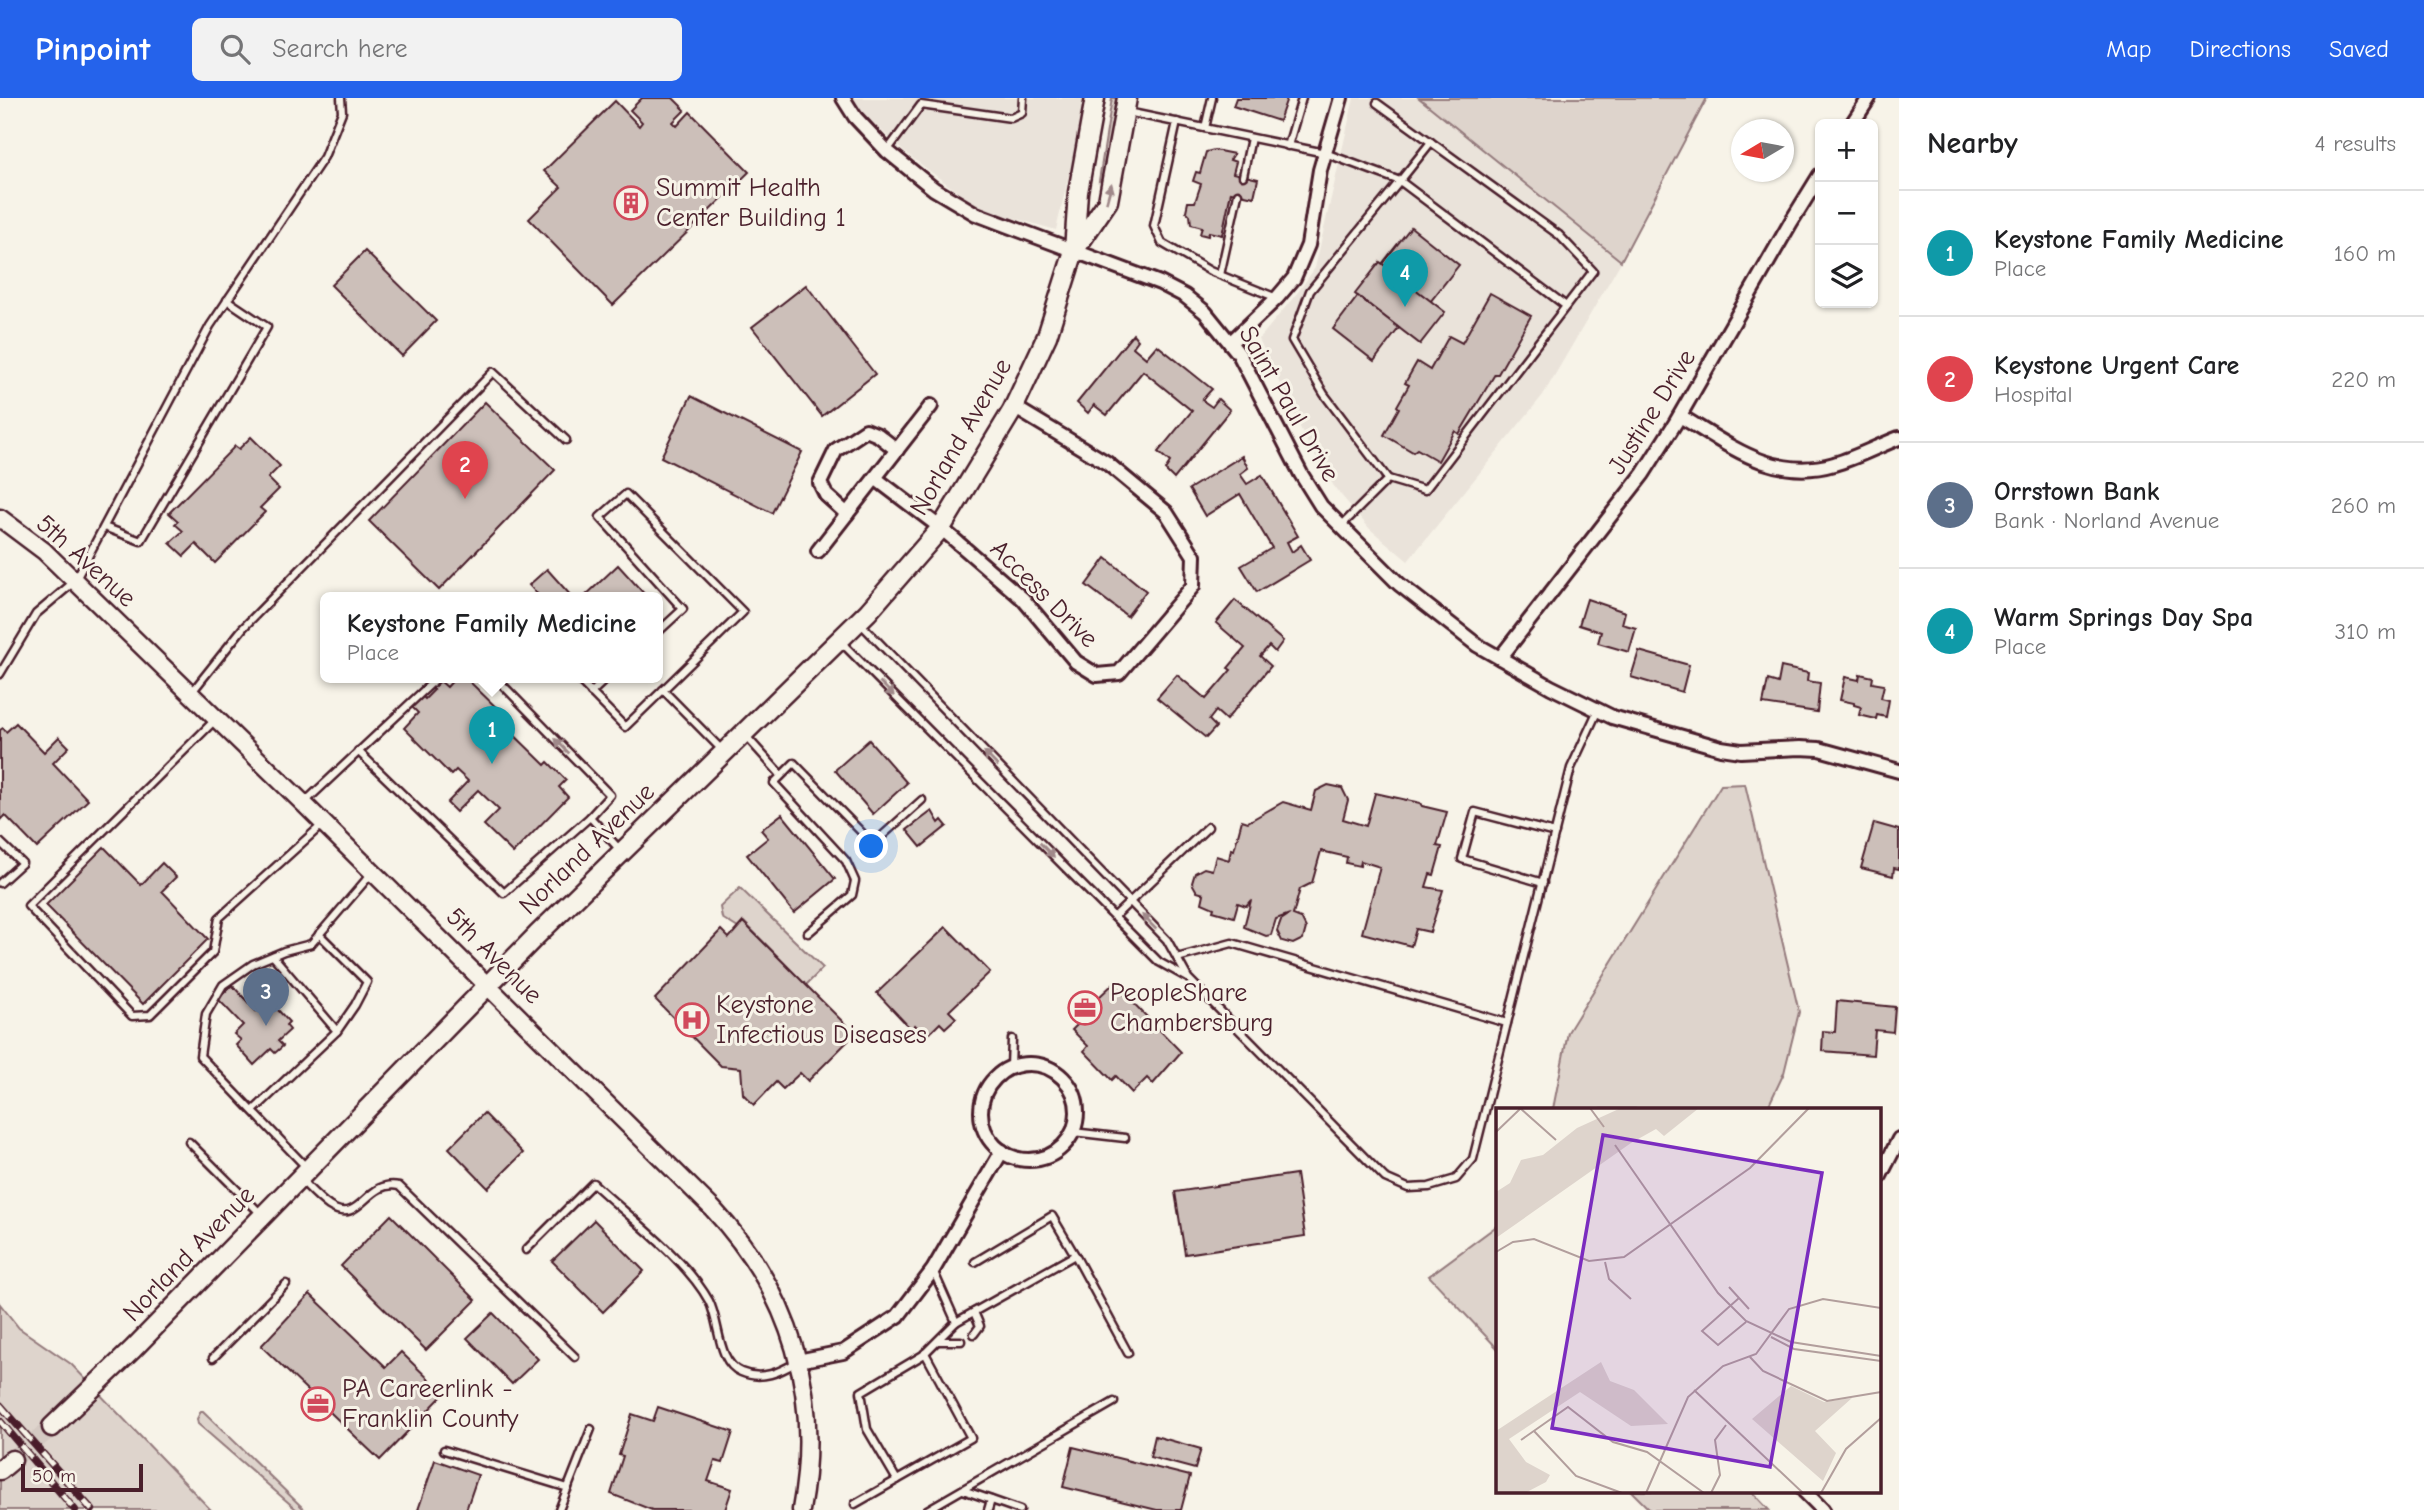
<!DOCTYPE html>
<html lang="en">
<head>
<meta charset="utf-8">
<style>
	body { margin:0; font-family:"Comic Neue",sans-serif; background:#f2f2f2; color:#202124 }
	.controls { position:absolute; right:21px; top:21px; display:grid; overflow:hidden; border-radius:10px; box-shadow:0 2px 5px #0004 }
	.controls button { width:63px; height:63px; display:grid; place-items:center; padding:0; border:0; border-bottom:2px solid #e0e0e0; background:#fff; color:#202124; font:35px sans-serif }
	.compass { position:absolute; left:1731px; top:21px; width:63px; height:63px; border-radius:50%; background:#fff; box-shadow:0 2px 5px #0004; rotate:260deg }
	.scale { position:absolute; left:21px; bottom:18px; width:122px; box-sizing:border-box; padding-left:7px; border:4px solid #4a1f2b; border-top:0; font-size:19px; line-height:24px; white-space:nowrap; color:#4a1f2b; -webkit-text-stroke:5px #f7f3e8; paint-order:stroke }
	.you { position:absolute; left:872px; top:749px; width:24px; height:24px; margin:-18px; border:5px solid #fff; border-radius:50%; background:#1a73e8; box-shadow:0 0 0 10px #1a73e833 }
	.badge { display:grid; place-items:center; width:46px; height:46px; border-radius:50%; background:#2563eb; color:#fff; font-size:23px; font-weight:700 }
	.pin { position:absolute; translate:-50% -58px; filter:drop-shadow(0 2px 4px #0008) }
	.pin::after { content:''; position:absolute; top:37px; width:24px; height:21px; background:inherit; clip-path:polygon(0 0,100% 0,50% 100%) }
	.popup { position:absolute; left:320px; top:494px; width:343px; height:91px; box-sizing:border-box; display:grid; place-content:center; border-radius:10px; background:#fff; filter:drop-shadow(0 2px 5px #0005); font-size:23px; white-space:nowrap; color:#757577 }
	.popup b { font-size:26px; color:#202124 }
	.popup::after { content:''; position:absolute; left:50%; top:100%; margin-left:-14px; border:14px solid transparent; border-top-color:#fff }
	.list { margin:0; padding:0; list-style:none }
	h2 { display:flex; justify-content:space-between; align-items:center; height:91px; margin:0; padding:0 28px; font-size:30px }
	h2 small { font-size:23px; font-weight:400; color:#757577 }
	.list li { display:grid; grid-template-columns:46px 1fr auto; gap:21px; align-items:center; box-sizing:border-box; height:126px; padding:0 28px; border-top:2px solid #e0e0e0 }
	.list b { display:block; font-size:26px; white-space:nowrap }
	.list p { margin:0; font-size:23px; white-space:nowrap; color:#757577 }
	.list em { font-size:23px; font-style:normal; color:#757577 }
	.icon { flex:none; width:38px; height:38px; fill:none; stroke:currentColor; stroke-width:2; stroke-linecap:round; stroke-linejoin:round }
	.map { position:relative; flex:none; width:1899px; height:1412px; overflow:hidden }
	header { display:flex; align-items:center; gap:42px; box-sizing:border-box; height:98px; padding:0 35px; background:#2563eb; color:#fff }
	header strong { font-size:33px }
	nav { display:flex; gap:38px; margin-inline-start:auto; font-size:24px }
	.search { width:490px; height:63px; background:#f2f2f2; display:flex; align-items:center; gap:18px; box-sizing:border-box; padding:0 24px; border-radius:10px; color:#757577; font-size:26px }
	main { display:flex }
	aside { flex:1; background:#fff }
	.map>svg:first-child { display:block }
</style>
</head>
<body>
<header>
<strong>Pinpoint</strong>
<div class="search"><svg class="icon" aria-label="search" viewBox="0 0 24 24"><circle cx="10" cy="10" r="6"/><path d="M15 15l6 6"/></svg>Search here</div>
<nav><a>Map</a><a>Directions</a><a>Saved</a></nav>
</header>
<main>
<div class="map">
<svg width="1899" height="1412" viewBox="0 0 1899 1412">
	<rect width="100%" height="100%" fill="#f7f3e8"/>
	<filter id="ink" filterUnits="userSpaceOnUse"><feTurbulence type="fractalNoise" baseFrequency=".0143" numOctaves="2"/><feDisplacementMap in="SourceGraphic" scale="14" xChannelSelector="R" yChannelSelector="G"/><feConvolveMatrix kernelMatrix="1 2 1 2 8 2 1 2 1" color-interpolation-filters="sRGB"/></filter>
	<g filter="url(#ink)">
		<g fill="#eae3da">
			<polygon points="851,0 1087,0 1056,132 979,110 903,53 855,7"/>
			<polygon points="1354,0 1422,0 1625,157 1543,297 1408,463 1370,431 1335,390 1307,344 1259,241 1298,194 1315,170"/>
		</g>
		<g fill="#ded4cc" stroke="#947a7c" stroke-width="2">
			<polygon points="1112,0 1116,0 1104,81 1099,83"/>
			<polygon points="1419,0 1707,0 1621,163"/>
			<polygon points="1745,686 1799,914 1784,975 1767,1011 1553,1011 1568,934 1721,687"/>
			<polygon points="740,790 823,870 806,887 744,824 738,830 722,820 720,809"/>
			<polygon points="1498,1127 1498,1251 1429,1178"/>
			<polygon points="0,1206 19,1230 71,1266 211,1412 0,1412"/>
			<polygon points="201,1313 203,1313 305,1412 297,1412 198,1326 197,1321"/>
			<polygon points="1631,1393 1751,1393 1769,1412 1650,1412"/>
		</g>
		<g fill="#ccbfb9" stroke="#4a1f2b" stroke-width="2">
			<polygon points="642,0 673,0 685,12 673,24 677,28 690,14 749,74 613,207 529,121 561,89 544,73 615,3 639,28 642,24 630,12"/>
			<polygon points="1236,0 1287,0 1279,23 1233,8"/>
			<polygon points="1214,52 1234,56 1230,62 1236,64 1233,75 1258,81 1254,99 1231,94 1222,137 1209,134 1208,138 1200,136 1202,129 1191,126 1190,117 1186,113 1188,104 1195,104 1201,86 1193,83 1196,74 1200,75 1206,54"/>
			<polygon points="1411,129 1459,167 1430,204 1382,166"/>
			<polygon points="365,153 436,223 402,258 331,187"/>
			<polygon points="1380,164 1445,214 1420,246 1355,196"/>
			<polygon points="806,187 875,276 822,318 752,229"/>
			<polygon points="1490,195 1531,218 1498,276 1495,276 1459,336 1455,333 1438,363 1417,351 1413,354 1384,337 1399,310 1397,308 1409,287 1405,285 1417,264 1430,272 1449,238 1462,245"/>
			<polygon points="1358,198 1399,230 1374,263 1333,231"/>
			<polygon points="1133,236 1138,242 1133,249 1146,260 1157,247 1212,291 1202,302 1212,309 1218,301 1230,312 1174,381 1165,372 1170,364 1158,354 1192,313 1143,273 1107,317 1094,307 1088,315 1077,305"/>
			<polygon points="691,298 802,354 772,415 661,359"/>
			<polygon points="485,304 555,372 439,492 369,423"/>
			<polygon points="251,339 280,368 268,380 279,391 260,410 265,414 215,465 196,446 184,458 170,445 183,433 175,426 178,423 169,415 235,348 239,351"/>
			<polygon points="1242,358 1248,370 1240,376 1247,386 1262,377 1298,438 1287,444 1292,454 1301,447 1310,462 1257,494 1241,468 1272,450 1240,396 1205,418 1189,391"/>
			<polygon points="1106,460 1146,493 1127,518 1086,487"/>
			<polygon points="618,467 648,500 583,500"/>
			<polygon points="547,471 573,500 541,500 529,487"/>
			<polygon points="1587,501 1625,514 1622,526 1636,530 1629,554 1598,545 1601,534 1579,527"/>
			<polygon points="1235,502 1283,543 1275,554 1269,548 1260,558 1271,568 1226,622 1216,613 1209,622 1216,629 1206,640 1157,600 1177,577 1206,601 1231,572 1228,570 1245,550 1216,525"/>
			<polygon points="1639,553 1689,567 1682,594 1631,579"/>
			<polygon points="1781,569 1808,575 1807,583 1820,585 1817,614 1763,606 1768,582 1778,585"/>
			<polygon points="1860,576 1873,579 1872,585 1884,587 1881,600 1889,602 1886,619 1877,617 1876,621 1859,617 1861,609 1854,607 1854,605 1840,602 1845,579 1859,582"/>
			<polygon points="455,580 466,580 506,619 501,624 545,667 548,664 566,682 559,689 568,699 513,755 484,727 499,712 478,692 456,714 447,705 468,683 456,672 451,677 404,630 418,615 411,608 421,597 425,601 434,592 431,590 439,582 447,589"/>
			<polygon points="16,625 44,654 59,639 69,649 53,665 88,702 37,750 5,717 0,722 0,632 3,630 6,634"/>
			<polygon points="869,642 907,685 873,716 835,672"/>
			<polygon points="1328,687 1342,690 1348,702 1343,721 1366,728 1375,695 1420,705 1422,708 1447,714 1437,748 1442,749 1434,777 1430,776 1426,789 1443,792 1430,834 1416,831 1411,848 1362,835 1380,769 1361,763 1360,768 1346,765 1347,759 1321,753 1312,785 1300,791 1293,817 1301,820 1306,830 1303,841 1293,846 1282,843 1277,833 1281,822 1290,816 1276,821 1271,837 1266,838 1244,829 1251,802 1246,808 1238,805 1234,819 1213,813 1214,810 1202,805 1204,796 1197,794 1192,785 1195,775 1204,770 1212,772 1216,758 1229,762 1231,751 1234,752 1242,722 1248,724 1283,704 1311,712 1316,693"/>
			<polygon points="932,713 939,725 942,722 947,728 921,749 907,732"/>
			<polygon points="782,716 835,781 794,815 747,757 768,740 761,732"/>
			<polygon points="1874,725 1899,732 1899,771 1894,770 1893,778 1861,770"/>
			<polygon points="104,749 141,787 162,765 176,779 162,793 208,841 143,906 46,807"/>
			<polygon points="743,824 855,936 808,983 800,975 783,991 776,984 754,1007 743,996 741,970 721,968 655,901 721,832 729,840"/>
			<polygon points="946,829 990,874 949,913 956,920 945,930 940,925 926,939 915,927 911,931 877,895"/>
			<polygon points="1114,885 1181,954 1153,986 1147,980 1132,995 1116,978 1112,982 1084,953 1088,948 1072,932 1087,917 1080,910 1094,897 1098,900"/>
			<polygon points="232,887 256,913 268,901 289,924 286,927 290,932 278,943 283,948 275,955 271,951 254,967 236,947 241,942 234,936 243,927 218,901"/>
			<polygon points="1837,903 1895,909 1893,934 1875,932 1873,957 1822,953 1823,933 1835,934"/>
			<polygon points="484,1015 523,1055 488,1090 449,1050"/>
			<polygon points="1296,1076 1305,1138 1185,1156 1175,1094"/>
			<polygon points="391,1117 476,1202 426,1252 341,1168"/>
			<polygon points="594,1122 644,1173 603,1214 552,1163"/>
			<polygon points="310,1196 386,1269 401,1254 444,1296 380,1362 261,1248"/>
			<polygon points="493,1215 538,1261 512,1286 467,1240"/>
			<polygon points="658,1309 733,1334 723,1365 715,1363 708,1383 732,1391 725,1412 652,1412 611,1396 623,1358 619,1357 632,1316 653,1323"/>
			<polygon points="1155,1338 1201,1351 1195,1371 1150,1359"/>
			<polygon points="1073,1349 1190,1378 1181,1412 1157,1412 1063,1389"/>
			<polygon points="435,1362 478,1377 466,1412 418,1412"/>
		</g>
		<g fill="none" stroke-linecap="round" stroke-linejoin="round">
			<polyline stroke="#d4c9c2" stroke-width="18" stroke-dasharray="18 9" stroke-linecap="butt" points="12,1362 52,1329"/>
			<defs>
				<g id="service">
					<polyline points="1127,14 1325,55 1400,83 1310,193 1292,242 1324,296 1388,381"/>
					<polyline points="1177,24 1154,128 1162,145 1210,173 1277,200"/>
					<polyline points="1205,30 1212,0"/>
					<polyline points="1431,44 1400,83 1566,208"/>
					<polyline points="1288,48 1302,0"/>
					<polyline points="887,53 921,7 1011,20 1022,15 1023,0"/>
					<polyline points="1243,78 1251,40"/>
					<polyline points="1220,177 1238,96"/>
					<polyline points="1341,428 1388,381 1425,392 1593,173 1559,137 1377,5"/>
					<polyline points="104,429 141,443 267,229 227,202"/>
					<polyline points="861,526 1167,842 1188,880 1385,1080 1408,1090 1429,1089 1456,1081 1473,1061 1571,670 1598,612"/>
					<polyline points="658,534 683,511 600,419 626,396 743,514 663,592 723,653"/>
					<polyline points="841,544 1159,864 1186,879"/>
					<polyline points="0,576 36,516 75,483 210,228 324,59 342,14 341,0"/>
					<polyline points="577,580 625,629 663,592"/>
					<polyline points="192,594 243,530 493,274 566,342"/>
					<polyline points="591,595 607,580"/>
					<polyline points="215,622 28,808 132,918 150,917 213,854 219,820 323,726"/>
					<polyline points="745,637 781,677"/>
					<polyline points="358,653 504,795 590,719 610,697 496,580"/>
					<polyline points="305,704 437,580"/>
					<polyline points="590,719 621,753"/>
					<polyline points="0,744 22,765 0,785"/>
					<polyline points="1543,785 1462,761 1475,714 1555,735"/>
					<polyline points="1114,819 1208,729"/>
					<polyline points="808,835 852,797 855,783 846,763 774,685 794,665 873,746 922,702"/>
					<polyline points="319,836 367,884 355,907 337,933"/>
					<polyline points="1177,860 1232,845 1507,925"/>
					<polyline points="1011,969 1012,941"/>
					<polyline points="253,1013 337,933 273,858"/>
					<polyline points="1073,1034 1125,1040"/>
					<polyline points="189,1044 262,1117"/>
					<polyline points="307,1070 200,958 206,916 223,887 253,866 284,853 311,846 372,775"/>
					<path d="M300 1081C309 1090 319 1101 329 1108 361 1129 365 1081 399 1088L575 1259"/>
					<path d="M526 1152 593 1085C629 1119 686 1161 709 1203 720 1224 717 1264 741 1274 762 1283 780 1274 797 1264"/>
					<polyline points="1075,1157 1128,1255"/>
					<polyline points="974,1214 980,1228 974,1236"/>
					<polyline points="956,1224 1075,1157 1052,1118 975,1164"/>
					<polyline points="938,1243 961,1243"/>
					<polyline points="213,1260 286,1186"/>
					<polyline points="444,1352 568,1390"/>
					<polyline points="897,1382 971,1340 925,1255"/>
					<polyline points="963,1392 1020,1412"/>
					<polyline points="855,1406 897,1382 867,1331 861,1294 923,1257 956,1224 933,1172"/>
					<polyline points="559,1412 591,1331"/>
					<polyline points="927,1412 1114,1304"/>
					<polyline points="988,1412 991,1402"/>
				</g>
				<g id="minor">
					<polyline points="843,0 855,19 887,53 934,91 976,116 1160,185 1185,198 1205,214 1239,256 1301,376 1321,408 1399,486 1477,547 1551,589 1612,619 1721,650 1741,653 1800,650 1819,651 1899,673"/>
					<polyline points="1852,26 1869,0"/>
					<polyline points="1230,245 1277,200 1294,180 1308,147 1320,72 1341,0"/>
					<path d="M1680 318C1729 347 1774 384 1834 366 1856 360 1878 348 1899 340"/>
					<polyline points="875,380 941,430 1023,501 1076,564 1097,577 1119,575 1193,488 1194,458 1166,414 1107,365 1014,309"/>
					<polyline points="847,416 826,397 820,385 836,352 866,332 878,337 897,352"/>
					<polyline points="818,453 931,308"/>
					<polyline points="1500,560 1643,376 1676,324 1791,124 1820,77"/>
					<circle cx="1029" cy="1014" r="48"/>
					<polyline points="1880,1078 1899,1041"/>
					<polyline points="798,1263 843,1254 898,1218 933,1172 1002,1053"/>
					<polyline points="1804,1393 1823,1412"/>
				</g>
				<path id="tertiary" d="M0 420 44 453 303 705 713 1111C792 1196 822 1298 801 1412"/>
				<g id="secondary">
					<polyline points="1074,153 1108,103 1127,0"/>
					<polyline points="52,1329 133,1251 537,837 868,514 941,430 1012,313 1047,238 1074,153 1078,94 1095,0"/>
					<polyline points="0,1372 12,1362"/>
				</g>
			</defs>
			<use href="#service" stroke="#4a1f2b" stroke-width="11"/>
			<use href="#minor" stroke="#4a1f2b" stroke-width="18"/>
			<use href="#tertiary" stroke="#4a1f2b" stroke-width="21"/>
			<use href="#secondary" stroke="#4a1f2b" stroke-width="23"/>
			<use href="#service" stroke="#f7f3e8" stroke-width="6"/>
			<use href="#minor" stroke="#f7f3e8" stroke-width="12"/>
			<use href="#tertiary" stroke="#f7f3e8" stroke-width="16"/>
			<use href="#secondary" stroke="#f7f3e8" stroke-width="18"/>
			<defs>
				<g id="rail">
					<polyline points="0,1307 92,1412"/>
					<polyline points="0,1323 75,1412"/>
				</g>
			</defs>
			<use href="#rail" stroke="#4a1f2b" stroke-width="8"/>
			<use href="#rail" stroke="#f7f3e8" stroke-width="5" stroke-dasharray="16" stroke-linecap="butt"/>
		</g>
		<defs><path id="oneway-solid" d="M-6-.8H1V-3.2L6.5 0L1 3.2V.8H-6Z" transform="scale(1.75)"/></defs>
		<g fill="#a0898a">
			<use href="#oneway-solid" transform="translate(1109 95) rotate(-75)"/>
			<use href="#oneway-solid" transform="translate(887 591) rotate(45)"/>
			<use href="#oneway-solid" transform="translate(562 648) rotate(-134)"/>
			<use href="#oneway-solid" transform="translate(991 661) rotate(-134)"/>
			<use href="#oneway-solid" transform="translate(1047 752) rotate(45)"/>
			<use href="#oneway-solid" transform="translate(1149 824) rotate(-134)"/>
		</g>
	</g>
	<defs>
		<symbol id="building-ring" viewBox="-11 -11 22 22"><circle r="9.5" fill="#f7f3e8" stroke="#d1495b" stroke-width="1.5"/><path d="M-4-6H4V6H1V3H-1V6H-4ZM-2.5-4.3h1.7v1.8h-1.7ZM.8-4.3h1.7v1.8H.8ZM-2.5-1h1.7V.8h-1.7ZM.8-1h1.7V.8H.8Z" fill="#d1495b"/></symbol>
		<symbol id="office-ring" viewBox="-11 -11 22 22"><circle r="9.5" fill="#f7f3e8" stroke="#d1495b" stroke-width="1.5"/><path d="M-6-3h4V-5.5h4V-3h4V5H-6ZM-1-4.5V-3h2v-1.5ZM-6 0V1H6V0Z" fill="#d1495b"/></symbol>
		<symbol id="hospital-ring" viewBox="-11 -11 22 22"><circle r="9.5" fill="#f7f3e8" stroke="#d1495b" stroke-width="1.5"/><path d="M-5-5h3v3.5h4V-5h3V5h-3V1.5h-4V5h-3Z" fill="#d1495b"/></symbol>
	</defs>
	<g fill-rule="evenodd">
		<use href="#building-ring" x="612" y="86" width="38" height="38"/>
		<use href="#office-ring" x="1066" y="891" width="38" height="38"/>
		<use href="#hospital-ring" x="673" y="903" width="38" height="38"/>
		<use href="#office-ring" x="299" y="1287" width="38" height="38"/>
	</g>
	<g text-anchor="middle" dominant-baseline="central" stroke-width="6" stroke-linejoin="round" paint-order="stroke">
		<g font-size="26" fill="#4a1f2b" stroke="#f7f3e8" text-anchor="start">
			<text x="656" y="90">Summit Health<tspan x="656" dy="30">Center Building 1</tspan></text>
			<text x="1110" y="895">PeopleShare<tspan x="1110" dy="30">Chambersburg</tspan></text>
			<text x="716" y="907">Keystone<tspan x="716" dy="30">Infectious Diseases</tspan></text>
			<text x="342" y="1291">PA Careerlink -<tspan x="342" dy="30">Franklin County</tspan></text>
		</g>
		<g font-size="26" fill="#4a1f2b" stroke="#f7f3e8">
			<text transform="translate(1289 306) rotate(60)">Saint Paul Drive</text>
			<text transform="translate(1652 314) rotate(-58)">Justine Drive</text>
			<text transform="translate(961 339) rotate(-60)">Norland Avenue</text>
			<text transform="translate(86 463) rotate(42)">5th Avenue</text>
			<text transform="translate(1044 496) rotate(45)">Access Drive</text>
			<text transform="translate(587 751) rotate(-44)">Norland Avenue</text>
			<text transform="translate(494 858) rotate(45)">5th Avenue</text>
			<text transform="translate(189 1156) rotate(-46)">Norland Avenue</text>
		</g>
	</g>
	<g transform="translate(1496 1010)">
		<rect width="385" height="385" fill="#f7f3e8"/>
		<path d="M125 0H203L168 28 160 21 135 35 0 130V84L14 75 25 52 47 47 81 20ZM105 254 114 273 138 282 172 316 135 318 84 284 13 331 30 354 54 367 50 374 29 385H0V323ZM295 278 328 294 356 290 319 323 340 345 327 373 256 311Z" fill="#ded4cc"/>
		<path fill="none" stroke="#b29e9c" stroke-width="2" d="M24 0 60 32M94 0 108 19M0 24 25 0M119 37 222 185 250 213 295 234 385 248M0 144 17 134 38 131 93 153 128 149 254 60 313 0M109 154 113 171 135 191M233 179 253 201M243 190 206 223 222 237 250 214M275 229 298 241 385 253M254 249 267 263 331 293 385 284M198 282 307 385M38 323 80 368 126 385M25 332 72 299 117 334 151 344 208 385M150 385 192 289 227 258 260 246 293 201 327 191 385 200M215 385 224 367 219 332 230 317M325 385 350 341 385 310"/>
		<path fill="#7b2cbf" fill-opacity="0.15" stroke="#7b2cbf" stroke-width="3.5" d="M107 27 326 65 274 359 56 320Z"/>
		<rect width="385" height="385" fill="none" stroke="#4a1f2b" stroke-width="3.5"/>
	</g>
</svg>
<div class="controls">
<button>+</button>
<button>−</button>
<button><svg class="icon" aria-label="layers" viewBox="0 0 24 24"><path d="M12 4l9 5-9 5-9-5zM3 14l9 5 9-5"/></svg></button>
</div>
<svg class="compass" viewBox="-18 -18 36 36"><path d="M0-13l5 13h-10z" fill="#e53935"/><path d="M0 13l5-13h-10z" fill="#757577"/></svg>
<div class="scale">50 m</div>
<div class="you"></div>
<div class="pin badge" style="left:492px;top:666px;background:#0f9aa8">1</div>
<div class="popup"><b>Keystone Family Medicine</b>Place</div>
<div class="pin badge" style="left:465px;top:401px;background:#e0444e">2</div>
<div class="pin badge" style="left:266px;top:928px;background:#5c6f8a">3</div>
<div class="pin badge" style="left:1405px;top:209px;background:#0f9aa8">4</div>
</div>
<aside>
<h2>Nearby<small>4 results</small></h2>
<ul class="list">
<li><span class="badge" style="background:#0f9aa8">1</span><div><b>Keystone Family Medicine</b><p>Place</p></div><em>160 m</em></li>
<li><span class="badge" style="background:#e0444e">2</span><div><b>Keystone Urgent Care</b><p>Hospital</p></div><em>220 m</em></li>
<li><span class="badge" style="background:#5c6f8a">3</span><div><b>Orrstown Bank</b><p>Bank · Norland Avenue</p></div><em>260 m</em></li>
<li><span class="badge" style="background:#0f9aa8">4</span><div><b>Warm Springs Day Spa</b><p>Place</p></div><em>310 m</em></li>
</ul>
</aside>
</main>
</body>
</html>
